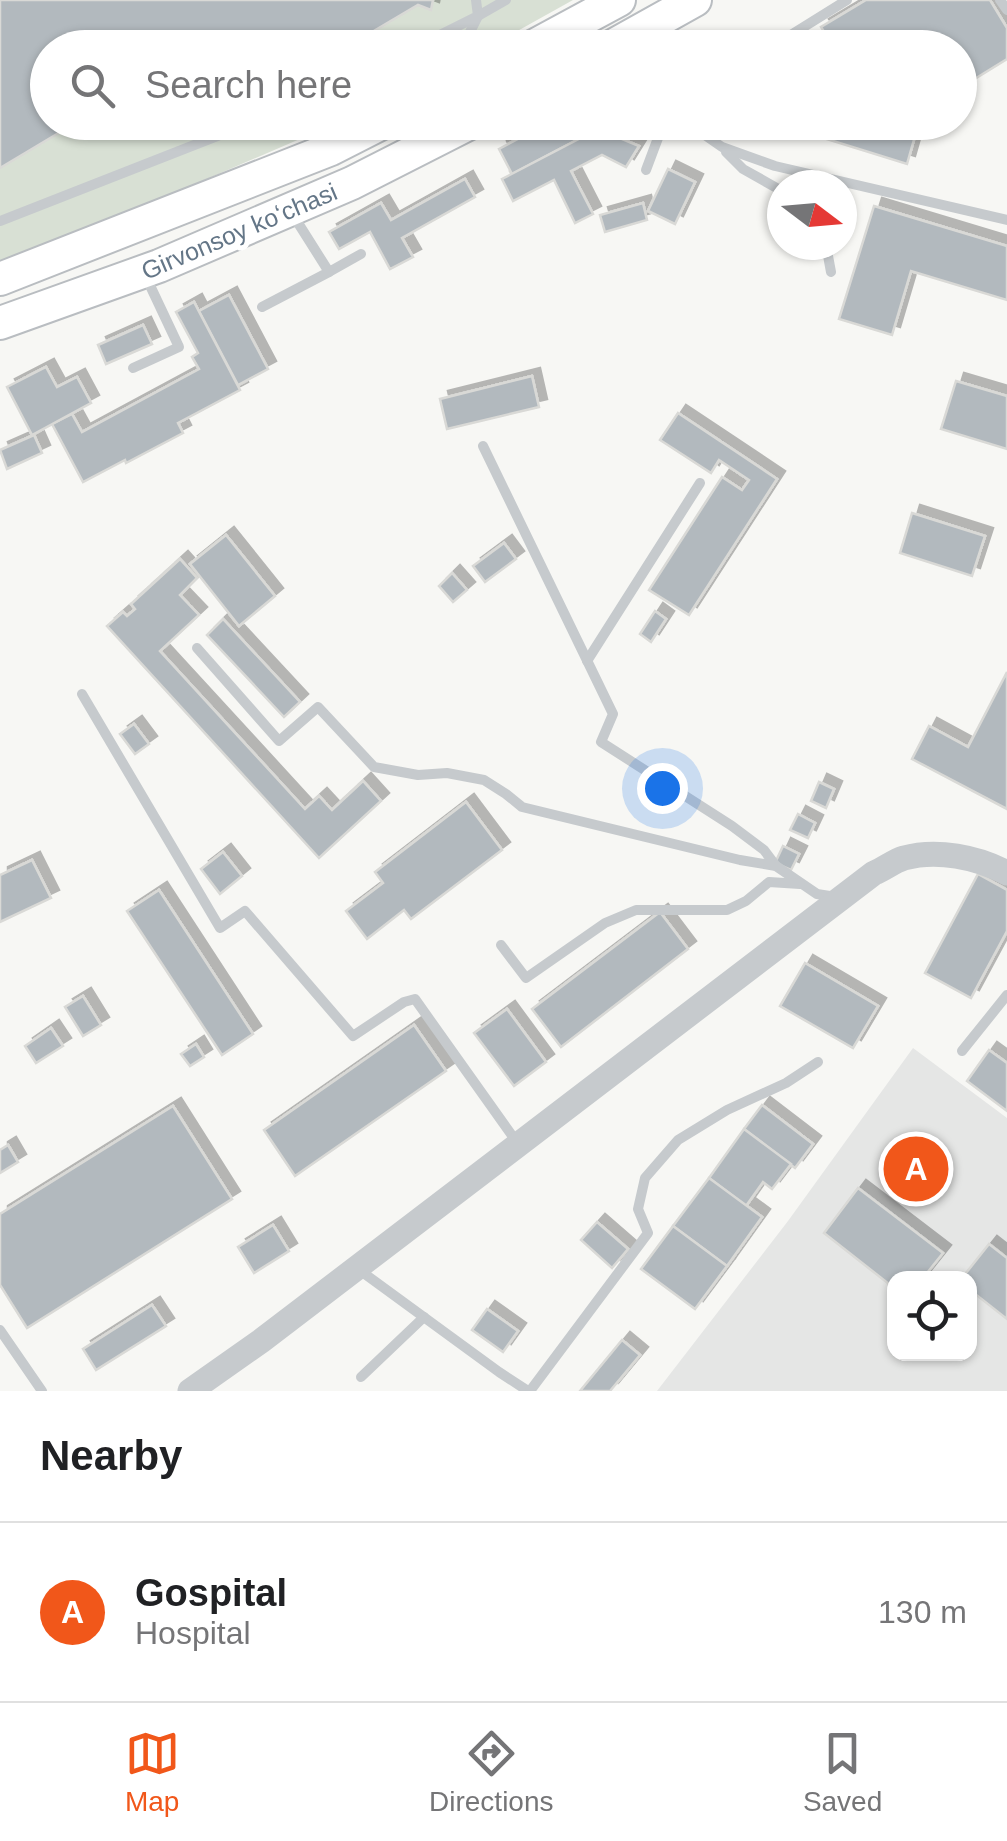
<!DOCTYPE html>
<html lang="en">
<head>
<meta charset="utf-8">
<style>
	body { margin:0; font-family:Helvetica,sans-serif; background:#f6f6f6; color:#202124 }
	.controls { position:absolute; right:30px; bottom:30px; display:grid; overflow:hidden; border-radius:20px; box-shadow:0 2px 8px #0004 }
	.controls button { width:90px; height:90px; display:grid; place-items:center; padding:0; border:0; border-bottom:2px solid #e0e0e0; background:#fff; color:#202124; font:50px sans-serif }
	.compass { position:absolute; left:767px; top:170px; width:90px; height:90px; border-radius:50%; background:#fff; box-shadow:0 2px 8px #0004; rotate:106deg }
	.you { position:absolute; left:662px; top:788px; width:35px; height:35px; margin:-25px; border:8px solid #fff; border-radius:50%; background:#1a73e8; box-shadow:0 0 0 15px #1a73e833 }
	.badge { display:grid; place-items:center; width:65px; height:65px; border-radius:50%; background:#f1571a; color:#fff; font-size:32px; font-weight:700 }
	.pin { position:absolute; translate:-50% -50%; border:5px solid #fff; box-shadow:0 2px 10px #0006 }
	.list { margin:0; padding:0; list-style:none }
	h2 { display:flex; justify-content:space-between; align-items:center; height:130px; margin:0; padding:0 40px; font-size:42px }
	h2 small { font-size:32px; font-weight:400; color:#757577 }
	.list li { display:grid; grid-template-columns:65px 1fr auto; gap:30px; align-items:center; box-sizing:border-box; height:180px; padding:0 40px; border-top:2px solid #e0e0e0 }
	.list b { display:block; font-size:38px; white-space:nowrap }
	.list p { margin:0; font-size:32px; white-space:nowrap; color:#757577 }
	.list em { font-size:32px; font-style:normal; color:#757577 }
	.icon { flex:none; width:55px; height:55px; fill:none; stroke:currentColor; stroke-width:2; stroke-linecap:round; stroke-linejoin:round }
	.map { position:relative; flex:none; width:1007px; height:1391px; overflow:hidden }
	.search { position:absolute; background:#fff; box-shadow:0 2px 8px #0004; left:30px; right:30px; top:30px; height:110px; display:flex; align-items:center; gap:25px; box-sizing:border-box; padding:0 35px; border-radius:55px; color:#757577; font-size:38px }
	.sheet { height:310px; background:#fff }
	nav { display:flex; justify-content:space-around; align-items:center; box-sizing:border-box; height:140px; border-top:2px solid #e0e0e0; background:#fff; font-size:28px; color:#757577 }
	nav a { display:grid; justify-items:center; gap:5px }
	nav .on { color:#f1571a }
	.map>svg:first-child { display:block }
</style>
</head>
<body>
<div class="map">
<svg width="1007" height="1391" viewBox="0 0 1007 1391">
	<defs>
		<filter id="shadow"><feDropShadow dx="8" dy="-8" stdDeviation="0" flood-color="#0004"/></filter>
	</defs>
	<rect width="100%" height="100%" fill="#f7f7f4"/>
	<path fill="#e5e6e5" fill-rule="evenodd" d="M913 1048 1007 1118V1391H657L788 1221ZM894 1278H970V1354H894Z"/>
	<polygon fill="#d8e0d4" points="0,0 573,0 489,47 48,48 48,122 337,123 0,268"/>
	<g fill="#b2b9be" stroke="#d9d9d6" stroke-width="2.5" filter="url(#shadow)">
		<polygon points="0,0 433,0 431,10 418,5 345,48 48,48 48,122 77,122 0,168"/>
		<polygon points="866,0 990,0 1007,28 1007,59 960,88 960,48 861,48 859,44 854,48 834,48 821,27"/>
		<polygon points="550,122 585,122 590,133 512,174 499,149"/>
		<polygon points="772,122 919,122 907,164"/>
		<polygon points="598,129 639,146 626,167 602,155 571,171 593,214 575,223 554,180 513,201 502,179"/>
		<polygon points="668,169 695,182 675,224 648,211"/>
		<polygon points="465,179 475,197 402,238 413,257 390,269 370,232 339,249 329,232 381,203 391,220"/>
		<polygon points="643,203 647,220 605,232 600,215"/>
		<polygon points="874,206 1007,246 1007,300 911,271 892,335 839,319"/>
		<polygon points="229,295 268,369 238,385 199,311"/>
		<polygon points="194,302 240,390 178,423 183,433 126,463 125,460 83,482 52,424 72,414 82,432 199,369 192,357 198,353 176,312"/>
		<polygon points="143,325 152,344 106,364 98,345"/>
		<polygon points="46,367 57,387 77,377 91,403 32,435 7,387"/>
		<polygon points="532,376 539,407 447,429 440,399"/>
		<polygon points="956,381 1007,396 1007,449 941,429"/>
		<polygon points="678,413 777,479 689,615 649,590 722,477 742,490 749,480 719,460 711,473 660,440"/>
		<polygon points="34,435 42,453 7,469 0,450"/>
		<polygon points="912,513 985,536 972,576 900,553"/>
		<polygon points="226,535 275,596 239,626 190,564"/>
		<polygon points="504,543 516,559 485,582 473,566"/>
		<polygon points="180,559 197,578 180,595 199,615 160,651 305,809 319,796 332,810 363,781 381,801 319,858 107,626 123,612 127,616 135,609 131,604"/>
		<polygon points="452,573 467,590 453,602 439,586"/>
		<polygon points="655,611 666,619 651,642 640,634"/>
		<polygon points="223,619 300,702 284,717 207,635"/>
		<polygon points="1007,672 1007,809 912,759 929,726 968,747"/>
		<polygon points="134,724 149,744 135,754 120,734"/>
		<polygon points="819,782 834,789 826,808 811,801"/>
		<polygon points="466,802 502,850 411,919 404,910 367,939 346,911 383,883 375,872"/>
		<polygon points="798,814 815,823 808,838 790,830"/>
		<polygon points="783,846 799,854 791,870 775,863"/>
		<polygon points="223,852 242,876 220,894 201,869"/>
		<polygon points="32,860 51,898 0,922 0,875"/>
		<polygon points="978,874 1007,890 1007,931 971,998 925,973"/>
		<polygon points="159,890 253,1034 222,1055 127,911"/>
		<polygon points="660,912 688,949 561,1047 532,1009"/>
		<polygon points="805,963 878,1006 853,1048 780,1006"/>
		<polygon points="83,996 101,1025 83,1036 65,1007"/>
		<polygon points="507,1009 546,1062 514,1086 474,1033"/>
		<polygon points="414,1025 446,1071 295,1176 264,1130"/>
		<polygon points="51,1028 63,1046 36,1063 25,1046"/>
		<polygon points="196,1044 204,1057 190,1066 181,1054"/>
		<polygon points="989,1050 1007,1063 1007,1111 967,1081"/>
		<polygon points="762,1105 813,1144 795,1168 744,1129"/>
		<polygon points="173,1106 232,1199 27,1328 0,1285 0,1214"/>
		<polygon points="744,1129 791,1164 772,1189 763,1182 746,1206 709,1178"/>
		<polygon points="8,1145 18,1162 0,1173 0,1150"/>
		<polygon points="709,1178 762,1217 727,1266 673,1226"/>
		<polygon points="858,1188 943,1253 923,1278 894,1278 894,1288 824,1233"/>
		<polygon points="597,1222 628,1249 612,1268 581,1240"/>
		<polygon points="273,1225 289,1251 254,1273 238,1247"/>
		<polygon points="673,1226 727,1266 695,1309 641,1269"/>
		<polygon points="989,1244 1007,1258 1007,1319 970,1290 970,1278 962,1278"/>
		<polygon points="152,1305 166,1326 96,1370 83,1349"/>
		<polygon points="487,1309 518,1331 503,1352 472,1330"/>
		<polygon points="622,1340 640,1355 610,1391 580,1391"/>
	</g>
	<g fill="none" stroke-linecap="round" stroke-linejoin="round">
		<defs>
			<g id="primary">
				<polyline points="530,48 619,0"/>
				<polyline points="609,48 695,0"/>
				<polyline points="0,279 331,149 384,122"/>
				<polyline points="0,323 159,266 352,183 472,122"/>
			</g>
		</defs>
		<use href="#primary" stroke="#b9bdc1" stroke-width="36"/>
		<g stroke="#c6cacd" stroke-width="10">
			<polyline points="1000,0 1007,10"/>
			<polyline points="414,48 478,16 476,0"/>
			<polyline points="462,48 478,16 506,0"/>
			<polyline points="770,48 847,0"/>
			<polyline points="686,122 722,147 775,166 1007,220"/>
			<polyline points="726,152 743,169 782,191"/>
			<polyline points="646,170 664,122"/>
			<polyline points="0,221 253,122"/>
			<polyline points="826,245 831,272"/>
			<polyline points="329,272 361,254"/>
			<polyline points="262,307 329,272 293,215"/>
			<polyline points="133,368 179,347 146,277"/>
			<polyline points="483,446 613,714 601,742 732,826 764,850 776,866"/>
			<polyline points="197,648 279,741 318,707 374,767 418,775 447,773 484,780 506,794 522,807 740,860 776,866 817,894 836,897"/>
			<polyline points="587,661 700,483"/>
			<polyline points="82,694 220,928 245,911 353,1036 404,1002 415,999 518,1144"/>
			<polyline points="501,945 526,978 605,923 636,910 727,910 746,901 769,882 800,884"/>
			<polyline points="962,1051 1007,995"/>
			<polyline points="358,1269 499,1372 528,1391"/>
			<polyline points="0,1330 42,1391"/>
			<polyline points="361,1377 424,1317"/>
			<polyline points="530,1391 648,1233 638,1209 645,1178 678,1140 727,1110 786,1083 818,1062"/>
		</g>
		<path stroke="#c6cacd" stroke-width="25" d="M190 1391 261 1341 874 873C884 869 894 861 904 858 937 849 977 857 1007 873"/>
		<use href="#primary" stroke="#fff" stroke-width="32"/>
	</g>
	<g text-anchor="middle" dominant-baseline="central" stroke-width="10" stroke-linejoin="round" paint-order="stroke">
		<g font-size="25" fill="#647687" stroke="#fff">
			<text transform="translate(239 231) rotate(-23)">Girvonsoy koʻchasi</text>
		</g>
	</g>
</svg>
<div class="controls">
<button><svg class="icon" aria-label="locate" viewBox="0 0 24 24"><circle cx="12" cy="12" r="6"/><path d="M12 2v4M12 18v4M2 12h4M18 12h4"/></svg></button>
</div>
<svg class="compass" viewBox="-18 -18 36 36"><path d="M0-13l5 13h-10z" fill="#e53935"/><path d="M0 13l5-13h-10z" fill="#757577"/></svg>
<div class="you"></div>
<div class="pin badge" style="left:916px;top:1169px">A</div>
<div class="search"><svg class="icon" aria-label="search" viewBox="0 0 24 24"><circle cx="10" cy="10" r="6"/><path d="M15 15l6 6"/></svg>Search here</div>
</div>
<section class="sheet">
<h2>Nearby<small></small></h2>
<ul class="list">
<li><span class="badge">A</span><div><b>Gospital</b><p>Hospital</p></div><em>130 m</em></li>
</ul>
</section>
<nav>
<a class="on"><svg class="icon" aria-label="map" viewBox="0 0 24 24"><path d="M3 6l6-2 6 2 6-2v14l-6 2-6-2-6 2zM9 4v14M15 6v14"/></svg>Map</a>
<a><svg class="icon" aria-label="directions" viewBox="0 0 24 24"><path d="M12 3l9 9-9 9-9-9zM9 14v-3h6M13 9l2 2-2 2"/></svg>Directions</a>
<a><svg class="icon" aria-label="saved" viewBox="0 0 24 24"><path d="M7 4h10v16l-5-4-5 4z"/></svg>Saved</a>
</nav>
</body>
</html>
